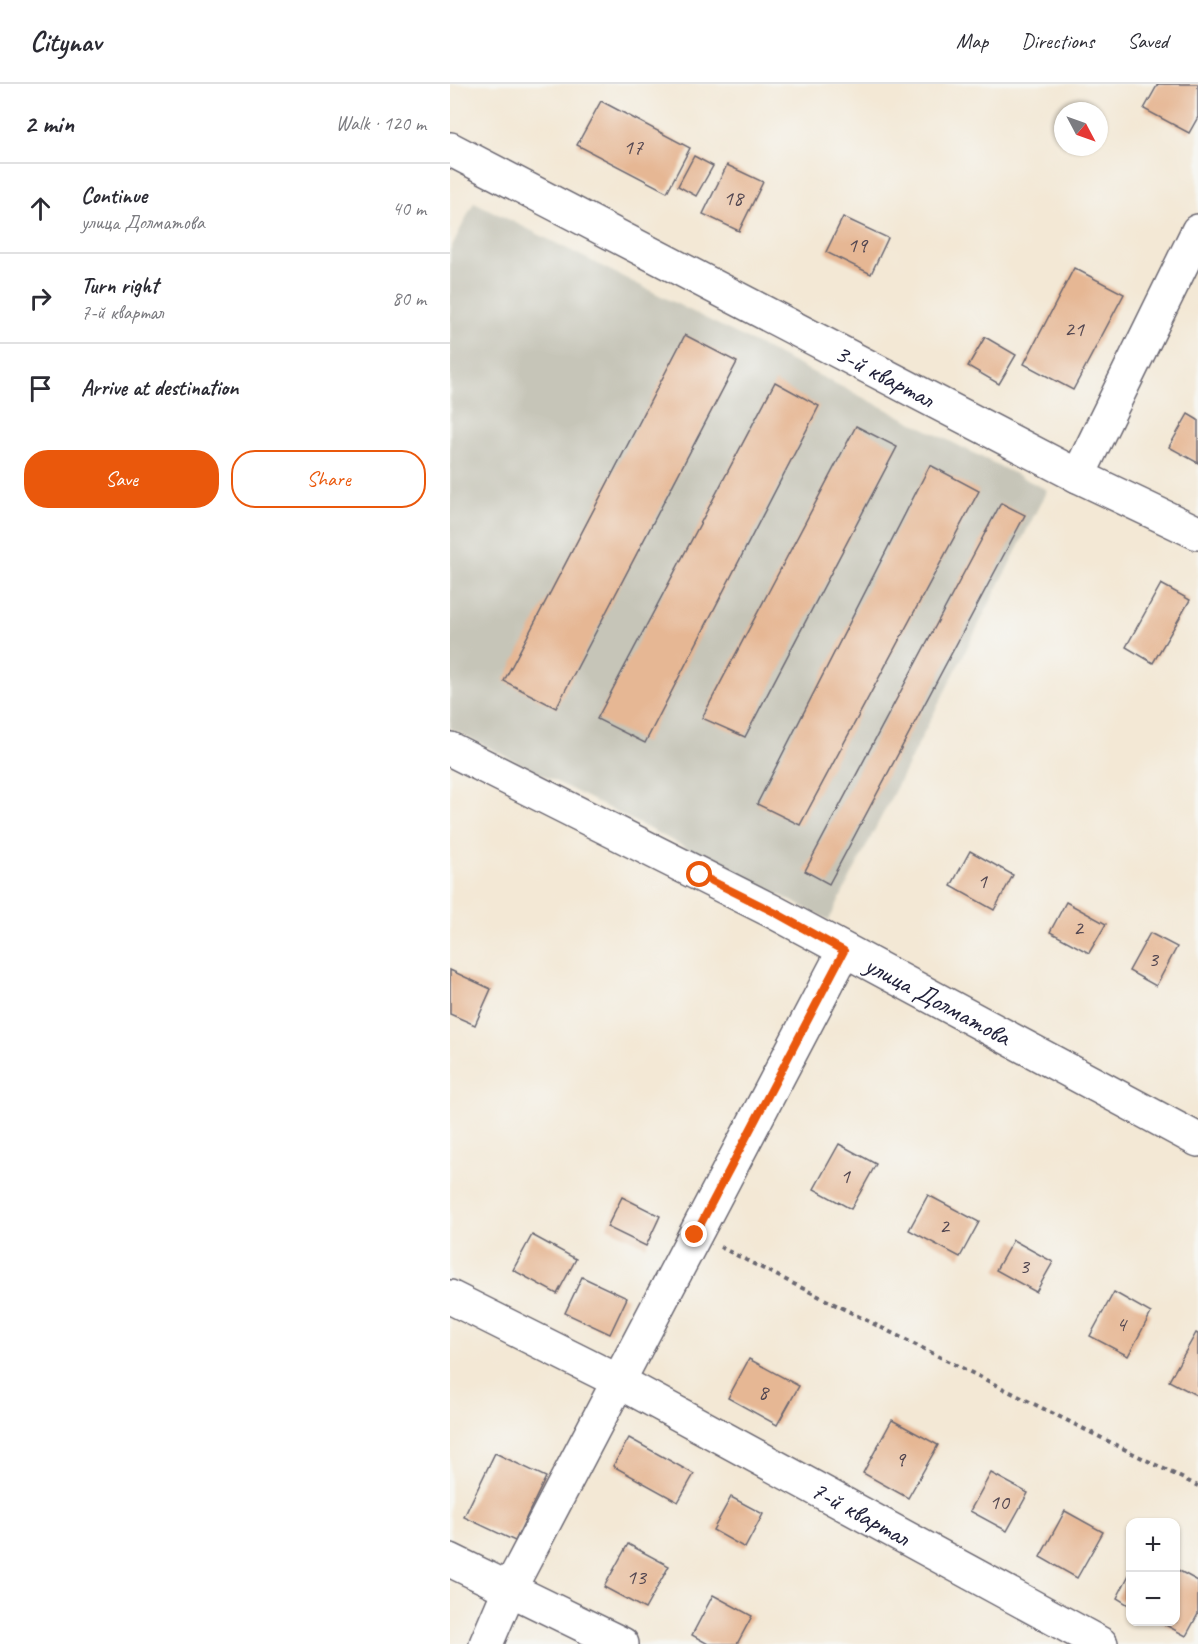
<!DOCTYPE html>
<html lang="en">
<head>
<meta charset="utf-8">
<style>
	body { margin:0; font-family:Caveat,sans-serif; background:#f7f7f7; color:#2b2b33 }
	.controls { position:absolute; right:18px; bottom:18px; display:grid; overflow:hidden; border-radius:12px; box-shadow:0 2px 4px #0004 }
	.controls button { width:54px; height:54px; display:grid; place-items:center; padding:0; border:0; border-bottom:2px solid #e1e1e2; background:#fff; color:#2b2b33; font:30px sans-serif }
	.compass { position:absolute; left:604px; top:18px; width:54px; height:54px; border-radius:50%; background:#fff; box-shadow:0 2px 4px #0004; rotate:131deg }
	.stop { position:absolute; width:18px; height:18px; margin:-14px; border:4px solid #ea580c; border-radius:50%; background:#fff }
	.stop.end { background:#ea580c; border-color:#fff; box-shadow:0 2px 6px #0008 }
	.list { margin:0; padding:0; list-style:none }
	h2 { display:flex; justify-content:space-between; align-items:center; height:78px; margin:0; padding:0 24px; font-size:26px }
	h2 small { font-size:20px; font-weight:400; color:#7c7c81 }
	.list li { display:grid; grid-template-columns:39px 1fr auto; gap:18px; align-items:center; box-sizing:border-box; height:90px; padding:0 24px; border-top:2px solid #e1e1e2 }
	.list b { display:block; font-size:22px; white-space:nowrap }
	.list p { margin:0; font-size:20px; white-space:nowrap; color:#7c7c81 }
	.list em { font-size:20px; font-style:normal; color:#7c7c81 }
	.actions { display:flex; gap:12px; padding:18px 24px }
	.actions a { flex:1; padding:14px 0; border:2px solid #ea580c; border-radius:24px; text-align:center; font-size:21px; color:#ea580c }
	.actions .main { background:#ea580c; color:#fff }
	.icon { flex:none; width:33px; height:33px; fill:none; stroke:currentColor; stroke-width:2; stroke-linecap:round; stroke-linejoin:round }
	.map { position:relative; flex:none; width:748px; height:1560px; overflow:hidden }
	header { display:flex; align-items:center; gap:36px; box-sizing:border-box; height:84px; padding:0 30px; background:#fff; border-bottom:2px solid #e1e1e2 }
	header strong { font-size:28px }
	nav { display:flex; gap:33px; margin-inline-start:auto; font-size:21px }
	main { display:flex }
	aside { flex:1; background:#fff }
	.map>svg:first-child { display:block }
</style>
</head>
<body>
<header>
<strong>Citynav</strong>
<nav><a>Map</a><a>Directions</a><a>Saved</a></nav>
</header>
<main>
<aside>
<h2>2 min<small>Walk · 120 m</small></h2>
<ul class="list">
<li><svg class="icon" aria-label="ahead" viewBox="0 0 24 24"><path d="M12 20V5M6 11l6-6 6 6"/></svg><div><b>Continue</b><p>улица Долматова</p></div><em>40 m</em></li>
<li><svg class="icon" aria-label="right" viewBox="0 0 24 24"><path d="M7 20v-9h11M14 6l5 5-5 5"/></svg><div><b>Turn right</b><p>7-й квартал</p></div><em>80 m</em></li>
<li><svg class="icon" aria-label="arrive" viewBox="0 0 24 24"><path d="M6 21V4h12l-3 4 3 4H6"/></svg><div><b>Arrive at destination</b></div></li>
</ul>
<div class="actions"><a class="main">Save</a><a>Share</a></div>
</aside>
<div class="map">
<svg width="748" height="1560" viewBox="0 0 748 1560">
	<rect width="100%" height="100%" fill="#f6f6f2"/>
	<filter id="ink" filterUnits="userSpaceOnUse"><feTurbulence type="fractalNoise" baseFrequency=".0167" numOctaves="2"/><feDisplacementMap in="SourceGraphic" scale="12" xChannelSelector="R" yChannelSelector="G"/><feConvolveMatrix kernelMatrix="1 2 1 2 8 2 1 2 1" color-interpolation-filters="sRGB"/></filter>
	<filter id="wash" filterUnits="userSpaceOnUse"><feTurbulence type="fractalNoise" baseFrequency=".008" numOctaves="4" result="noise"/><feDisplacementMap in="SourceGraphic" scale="24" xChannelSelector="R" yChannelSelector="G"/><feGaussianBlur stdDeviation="1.35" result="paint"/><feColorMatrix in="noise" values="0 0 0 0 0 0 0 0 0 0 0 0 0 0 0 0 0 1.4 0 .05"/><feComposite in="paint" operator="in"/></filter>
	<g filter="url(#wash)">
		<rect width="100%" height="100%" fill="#f3e8d5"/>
		<polygon fill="#c6c5b8" points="24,118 597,406 379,836 0,644 0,166"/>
		<g id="blocks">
			<g fill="#e6b794">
				<polygon points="708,0 748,0 748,33 739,49 694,25"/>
				<polygon points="151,17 240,64 217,108 127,61"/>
				<polygon points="244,72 263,82 246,112 228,102"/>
				<polygon points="277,81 313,98 289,147 253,130"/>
				<polygon points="393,133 438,154 421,190 376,168"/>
				<polygon points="624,184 674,210 623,306 574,280"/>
				<polygon points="235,251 287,278 106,624 54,597"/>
				<polygon points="535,253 566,271 549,300 518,282"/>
				<polygon points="325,298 369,322 195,659 147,635"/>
				<polygon points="738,330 748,336 748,379 719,363"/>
				<polygon points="406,342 447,363 295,653 252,634"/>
				<polygon points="480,381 529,407 350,741 307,720"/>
				<polygon points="551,419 575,431 379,800 355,787"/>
				<polygon points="711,500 740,516 703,579 676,563"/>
				<polygon points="520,767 563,791 544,826 501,802"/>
				<polygon points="616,818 656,840 639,869 600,848"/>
				<polygon points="700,849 727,863 706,902 679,887"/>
				<polygon points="0,886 41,905 25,941 0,930"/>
				<polygon points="389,1060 426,1080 401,1125 364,1105"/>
				<polygon points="478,1111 529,1138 510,1173 459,1146"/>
				<polygon points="172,1113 210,1132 196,1162 157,1143"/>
				<polygon points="82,1151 126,1175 107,1210 63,1186"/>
				<polygon points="563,1156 603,1178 586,1208 546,1186"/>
				<polygon points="132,1193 177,1214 160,1250 115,1229"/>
				<polygon points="664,1208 701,1229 678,1272 640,1252"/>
				<polygon points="746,1249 748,1250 748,1312 719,1297"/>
				<polygon points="299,1275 349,1302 327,1341 278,1314"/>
				<polygon points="442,1336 488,1361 458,1414 413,1389"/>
				<polygon points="179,1354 244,1390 228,1418 163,1382"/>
				<polygon points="45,1369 96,1393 65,1457 14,1433"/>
				<polygon points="541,1389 578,1409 557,1447 520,1427"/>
				<polygon points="281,1413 313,1430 295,1464 263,1446"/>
				<polygon points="615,1427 653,1448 627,1494 590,1473"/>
				<polygon points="178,1460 219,1482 195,1525 154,1503"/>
				<polygon points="726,1485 748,1497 748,1530 736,1552 710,1538 726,1538"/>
				<polygon points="680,1489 680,1522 667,1514"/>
				<polygon points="263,1511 302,1532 287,1560 258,1560 242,1551"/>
			</g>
		</g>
	</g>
	<g filter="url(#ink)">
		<use href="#blocks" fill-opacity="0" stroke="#6b6771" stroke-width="1.5"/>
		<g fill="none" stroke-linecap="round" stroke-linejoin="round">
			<defs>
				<g id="minor">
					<path id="s1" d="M0 65 628 392 748 449"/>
					<polyline points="628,392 748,147"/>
					<path id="s2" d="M0 665 324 828 748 1056"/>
					<path id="s3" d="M0 1213 168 1297 651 1560"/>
					<polyline points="0,1476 172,1560"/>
					<polyline points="36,1560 60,1504 394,867"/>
				</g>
			</defs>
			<use href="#minor" stroke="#6b6771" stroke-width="36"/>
			<polyline stroke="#6b6771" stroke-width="4" stroke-dasharray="4.5 4.5" stroke-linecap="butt" points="270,1163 748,1402"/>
			<use href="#minor" stroke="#fff" stroke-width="33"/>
		</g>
	</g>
	<g fill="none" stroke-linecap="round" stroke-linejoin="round" filter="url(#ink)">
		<polyline stroke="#ea580c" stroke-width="8" points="245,1151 394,867 324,828 250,791"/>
	</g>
	<g text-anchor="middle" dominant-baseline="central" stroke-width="4.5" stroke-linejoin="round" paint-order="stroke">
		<g font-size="22" fill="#534751">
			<text x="183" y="63">17</text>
			<text x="283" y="114">18</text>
			<text x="407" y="161">19</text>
			<text x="624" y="245">21</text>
			<text x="532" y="797">1</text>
			<text x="628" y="844">2</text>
			<text x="703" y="875">3</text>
			<text x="395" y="1092">1</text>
			<text x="494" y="1142">2</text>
			<text x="574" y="1182">3</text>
			<text x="671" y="1240">4</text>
			<text x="313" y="1308">8</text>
			<text x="450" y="1375">9</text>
			<text x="549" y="1418">10</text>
			<text x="186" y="1493">13</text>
		</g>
		<g font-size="26" fill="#22223b" stroke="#f6f6f2">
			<text stroke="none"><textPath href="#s1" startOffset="490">3-й квартал</textPath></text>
			<text stroke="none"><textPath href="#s2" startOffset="549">улица Долматова</textPath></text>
			<text stroke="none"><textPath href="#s3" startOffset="464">7-й квартал</textPath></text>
		</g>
	</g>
</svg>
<div class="controls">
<button>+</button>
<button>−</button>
</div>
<svg class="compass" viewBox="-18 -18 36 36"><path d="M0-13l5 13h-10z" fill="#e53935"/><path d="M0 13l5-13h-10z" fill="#7c7c81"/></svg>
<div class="stop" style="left:250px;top:791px"></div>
<div class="stop end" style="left:245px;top:1151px"></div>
</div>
</main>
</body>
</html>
